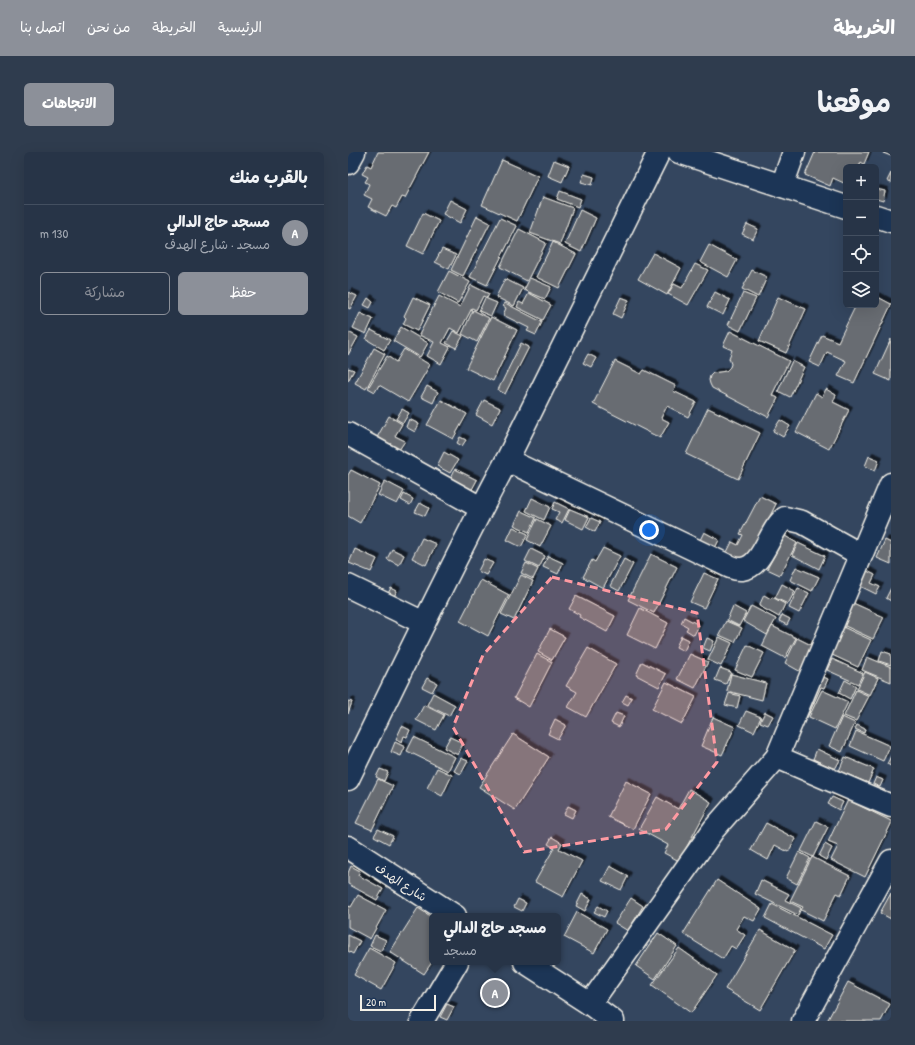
<!DOCTYPE html>
<html lang="ar">
<head>
<meta charset="utf-8">
<style>
	body { margin:0; font-family:"Patrick Hand","Playpen Sans Arabic",sans-serif; background:#2f3c4e; color:#f1f3f6; direction:rtl }
	.controls { position:absolute; right:12px; top:12px; display:grid; overflow:hidden; border-radius:6px; box-shadow:0 4px 16px #0002 }
	.controls button { width:36px; height:36px; display:grid; place-items:center; padding:0; border:0; border-bottom:1px solid #434f60; background:#273447; color:#f1f3f6; font:20px sans-serif }
	.scale { position:absolute; left:12px; bottom:10px; width:76px; box-sizing:border-box; padding-left:4px; border:2px solid #f4f1e8; border-top:0; font-size:11px; line-height:14px; white-space:nowrap; color:#f4f1e8; -webkit-text-stroke:3px #1d3557; paint-order:stroke }
	.you { position:absolute; left:301px; top:378px; width:14px; height:14px; margin:-10px; border:3px solid #fff; border-radius:50%; background:#1a73e8; box-shadow:0 0 0 6px #1a73e833 }
	.badge { display:grid; place-items:center; width:26px; height:26px; border-radius:50%; background:#8c9099; color:#fff; font-size:13px; font-weight:700 }
	.pin { position:absolute; translate:-50% -50%; border:2px solid #fff; box-shadow:0 1px 4px #0006 }
	.popup { position:absolute; left:81px; top:761px; width:132px; height:52px; box-sizing:border-box; display:grid; place-content:center; border-radius:6px; background:#273447; filter:drop-shadow(0 1px 3px #0005); font-size:13px; white-space:nowrap; color:#a4aab4 }
	.popup b { font-size:15px; color:#f1f3f6 }
	.popup::after { content:''; position:absolute; left:50%; top:100%; margin-left:-8px; border:8px solid transparent; border-top-color:#273447 }
	.list { margin:0; padding:0; list-style:none }
	h2 { display:flex; justify-content:space-between; align-items:center; height:52px; margin:0; padding:0 16px; font-size:17px }
	h2 small { font-size:13px; font-weight:400; color:#a4aab4 }
	.list li { display:grid; grid-template-columns:26px 1fr auto; gap:12px; align-items:center; box-sizing:border-box; height:56px; padding:0 16px; border-top:1px solid #434f60 }
	.list b { display:block; font-size:15px; white-space:nowrap }
	.list p { margin:0; font-size:13px; white-space:nowrap; color:#a4aab4 }
	.list em { font-size:13px; font-style:normal; color:#a4aab4 }
	.actions { display:flex; gap:8px; padding:12px 16px }
	.actions a { flex:1; padding:9px 0; border:1px solid #8c9099; border-radius:6px; text-align:center; font-size:14px; color:#8c9099 }
	.actions .main { background:#8c9099; color:#fff }
	.icon { flex:none; width:22px; height:22px; fill:none; stroke:currentColor; stroke-width:2; stroke-linecap:round; stroke-linejoin:round }
	.map { position:relative; flex:none; width:543px; height:869px; overflow:hidden; direction:ltr; border-radius:6px }
	header { display:flex; align-items:center; gap:24px; box-sizing:border-box; height:56px; padding:0 20px; background:#8c9099; color:#fff }
	header strong { font-size:19px }
	nav { display:flex; gap:22px; margin-inline-start:auto; font-size:14px }
	.intro { display:flex; align-items:center; justify-content:space-between; box-sizing:border-box; height:96px; padding:0 24px }
	h1 { margin:0; font-size:28px }
	.button { padding:10px 18px; border-radius:6px; background:#8c9099; color:#fff; font-size:14px; font-weight:700 }
	main { display:flex; gap:24px; padding:0 24px }
	aside { flex:1; background:#273447; border-radius:6px; box-shadow:0 4px 16px #0002 }
	.map>svg:first-child { display:block }
</style>
</head>
<body>
<header>
<strong>الخريطة</strong>
<nav><a>الرئيسية</a><a>الخريطة</a><a>من نحن</a><a>اتصل بنا</a></nav>
</header>
<div class="intro"><h1>موقعنا</h1><a class="button">الاتجاهات</a></div>
<main>
<div class="map">
<svg width="543" height="869" viewBox="0 0 543 869">
	<defs>
		<filter id="shadow"><feDropShadow dx="3.5" dy="-3.5" stdDeviation="0" flood-color="#0009"/></filter>
	</defs>
	<rect width="100%" height="100%" fill="#34465f"/>
	<filter id="ink" filterUnits="userSpaceOnUse"><feTurbulence type="fractalNoise" baseFrequency=".025" numOctaves="2"/><feDisplacementMap in="SourceGraphic" scale="8" xChannelSelector="R" yChannelSelector="G"/><feConvolveMatrix kernelMatrix="1 2 1 2 8 2 1 2 1" color-interpolation-filters="sRGB"/></filter>
	<g filter="url(#ink)">
		<g fill="#686c72" stroke="#f4f1e8" filter="url(#shadow)">
			<polygon points="30,0 81,0 57,46 54,45 48,56 44,54 38,64 20,55 24,47 16,43 21,32 17,30 20,25 14,22 19,13 23,15"/>
			<polygon points="467,0 521,0 516,12 513,10 511,15 498,15 498,32 485,26 482,34 457,23"/>
			<polygon points="535,0 543,0 543,4 535,1"/>
			<polygon points="154,8 190,24 169,69 134,53"/>
			<polygon points="206,8 221,14 214,30 200,24"/>
			<polygon points="543,21 543,31 539,29"/>
			<polygon points="236,22 246,25 244,33 233,30"/>
			<polygon points="528,37 537,39 535,49 528,47"/>
			<polygon points="212,39 233,47 230,55 209,47"/>
			<polygon points="195,45 225,56 212,92 182,81"/>
			<polygon points="102,48 119,57 112,71 95,62"/>
			<polygon points="232,58 248,66 233,100 217,92"/>
			<polygon points="75,61 91,69 75,102 59,94"/>
			<polygon points="129,64 142,71 115,124 103,118"/>
			<polygon points="152,66 169,74 139,133 122,125"/>
			<polygon points="399,72 410,77 405,87 394,82"/>
			<polygon points="171,77 198,91 179,129 152,115"/>
			<polygon points="205,90 228,102 211,136 188,125"/>
			<polygon points="361,93 389,108 380,125 352,110"/>
			<polygon points="94,97 108,103 101,117 87,110"/>
			<polygon points="305,101 333,116 319,143 290,127"/>
			<polygon points="347,112 360,118 340,153 320,142 326,132 334,136"/>
			<polygon points="404,118 419,125 410,145 394,137"/>
			<polygon points="101,119 122,130 110,151 90,140"/>
			<polygon points="182,126 203,135 197,147 176,138"/>
			<polygon points="157,127 175,136 166,154 148,145"/>
			<polygon points="123,133 141,142 139,146 135,144 128,158 124,156 111,181 102,176 94,191 102,195 93,212 79,204 86,190 71,183 91,144 112,155"/>
			<polygon points="0,140 9,144 2,157 0,156"/>
			<polygon points="367,140 382,148 375,163 359,155"/>
			<polygon points="181,141 203,153 195,168 169,155 171,150 175,152"/>
			<polygon points="395,141 408,146 392,179 380,173"/>
			<polygon points="528,144 543,152 543,153 506,231 490,224 498,209 479,200 472,215 461,210 474,183 490,190 508,153 528,153"/>
			<polygon points="65,145 82,153 69,179 55,172 58,166 56,164"/>
			<polygon points="273,145 281,148 273,166 265,162"/>
			<polygon points="430,145 458,157 438,201 411,189"/>
			<polygon points="20,146 25,150 22,156 16,153"/>
			<polygon points="137,146 149,151 143,164 131,159"/>
			<polygon points="157,151 194,170 188,183 179,179 181,176 155,163 158,156 155,154"/>
			<polygon points="125,158 141,166 129,190 114,182"/>
			<polygon points="12,161 25,167 18,182 5,176"/>
			<polygon points="143,165 169,178 145,229 118,216"/>
			<polygon points="53,175 80,191 72,205 45,189"/>
			<polygon points="23,178 42,188 36,198 18,187"/>
			<polygon points="105,179 115,184 108,196 98,191"/>
			<polygon points="382,179 441,209 424,243 430,246 420,265 364,236 362,232 361,228 362,224 365,221 378,219 382,215 383,212 381,206 384,198 375,194"/>
			<polygon points="0,180 10,185 0,203"/>
			<polygon points="543,187 543,229 527,222"/>
			<polygon points="173,191 181,195 157,242 150,238"/>
			<polygon points="26,196 37,202 18,237 7,231"/>
			<polygon points="56,197 82,213 60,250 31,233 27,240 20,236 39,204 48,210"/>
			<polygon points="240,202 248,206 243,215 235,211"/>
			<polygon points="267,209 293,222 296,218 328,234 325,239 348,250 340,265 319,254 313,266 321,270 312,286 245,252"/>
			<polygon points="444,209 456,215 442,245 430,239"/>
			<polygon points="0,216 6,218 0,229"/>
			<polygon points="79,234 90,240 85,251 73,245"/>
			<polygon points="478,237 488,243 485,250 501,258 481,297 448,280 468,241 474,245"/>
			<polygon points="93,248 119,262 105,287 79,273"/>
			<polygon points="136,248 152,256 144,272 128,263"/>
			<polygon points="360,256 412,281 390,327 338,302"/>
			<polygon points="54,257 61,261 55,271 48,267"/>
			<polygon points="41,264 54,272 47,284 57,289 49,301 27,289"/>
			<polygon points="61,267 71,272 67,280 58,275"/>
			<polygon points="432,268 442,274 435,285 425,279"/>
			<polygon points="112,285 118,288 114,294 109,291"/>
			<polygon points="96,300 110,308 102,321 89,314"/>
			<polygon points="521,304 531,308 527,319 517,314"/>
			<polygon points="107,317 129,328 121,343 100,332"/>
			<polygon points="3,318 32,333 12,371 0,364 0,323"/>
			<polygon points="37,329 56,339 49,352 30,343"/>
			<polygon points="56,342 65,347 62,353 53,348"/>
			<polygon points="412,344 428,352 397,414 377,404 384,390 390,393 395,383 392,382"/>
			<polygon points="184,346 202,355 196,368 178,359"/>
			<polygon points="207,350 221,357 214,371 207,368 211,360 204,357"/>
			<polygon points="72,351 81,356 77,364 67,360"/>
			<polygon points="222,357 241,365 235,377 217,368"/>
			<polygon points="173,359 188,366 181,380 166,373"/>
			<polygon points="243,366 252,370 247,380 238,375"/>
			<polygon points="189,367 203,374 192,395 179,388"/>
			<polygon points="165,375 180,382 173,395 159,388"/>
			<polygon points="356,380 371,388 363,404 348,396"/>
			<polygon points="437,384 449,391 432,423 419,417"/>
			<polygon points="74,386 88,392 78,413 64,406"/>
			<polygon points="537,388 543,391 543,412 529,406"/>
			<polygon points="450,391 477,404 471,417 444,403"/>
			<polygon points="255,396 272,404 255,436 235,425 244,408 247,410"/>
			<polygon points="7,397 29,407 23,420 1,411"/>
			<polygon points="44,397 56,403 51,413 39,407"/>
			<polygon points="183,397 197,404 191,416 177,409"/>
			<polygon points="303,402 329,415 306,461 280,448"/>
			<polygon points="200,404 215,411 210,422 195,415"/>
			<polygon points="136,407 145,411 138,423 130,419"/>
			<polygon points="276,407 285,412 271,439 262,434"/>
			<polygon points="178,411 190,417 185,427 173,421"/>
			<polygon points="448,415 471,425 464,439 442,428"/>
			<polygon points="519,419 527,423 523,431 532,435 528,442 512,434"/>
			<polygon points="356,421 370,427 356,456 342,450"/>
			<polygon points="173,423 185,429 166,468 153,462"/>
			<polygon points="133,428 161,443 140,484 112,469"/>
			<polygon points="434,432 447,439 440,452 427,446"/>
			<polygon points="43,436 49,439 45,446 39,443"/>
			<polygon points="450,436 461,441 451,461 441,456"/>
			<polygon points="543,436 543,449 538,446"/>
			<polygon points="416,443 423,447 424,445 437,452 431,465 411,454"/>
			<polygon points="228,444 267,464 259,480 231,465 232,463 221,457"/>
			<polygon points="505,451 536,465 525,487 495,473"/>
			<polygon points="385,454 398,461 391,474 379,468"/>
			<polygon points="403,454 428,467 419,483 395,469"/>
			<polygon points="292,456 320,471 307,497 279,483"/>
			<polygon points="434,463 442,467 439,473 431,469"/>
			<polygon points="336,465 351,473 346,483 338,478 340,475 333,471"/>
			<polygon points="378,469 394,476 387,490 371,483"/>
			<polygon points="424,474 448,486 437,506 414,494"/>
			<polygon points="495,475 523,488 510,515 482,502"/>
			<polygon points="202,477 217,485 204,508 190,500"/>
			<polygon points="333,484 341,488 336,499 328,495"/>
			<polygon points="371,485 384,491 373,514 360,508"/>
			<polygon points="359,486 366,489 362,499 355,496"/>
			<polygon points="449,486 465,494 453,520 437,511"/>
			<polygon points="399,493 416,501 404,525 387,518"/>
			<polygon points="240,496 268,512 238,565 220,555 229,540 218,534"/>
			<polygon points="534,499 543,502 543,513 531,509"/>
			<polygon points="189,502 204,510 181,555 166,546"/>
			<polygon points="342,502 360,510 347,536 329,527"/>
			<polygon points="519,505 543,515 543,530 514,518"/>
			<polygon points="484,507 515,521 510,532 479,518"/>
			<polygon points="294,510 318,522 311,535 288,523"/>
			<polygon points="372,516 383,520 378,532 367,528"/>
			<polygon points="517,520 530,526 522,543 509,537"/>
			<polygon points="383,522 418,531 414,548 379,539"/>
			<polygon points="468,522 480,527 476,536 473,535 459,566 450,562"/>
			<polygon points="79,526 89,531 84,540 74,535"/>
			<polygon points="497,528 508,534 502,547 491,541"/>
			<polygon points="318,530 348,545 334,572 304,557"/>
			<polygon points="474,538 500,550 487,577 461,565"/>
			<polygon points="508,538 521,544 508,569 496,564"/>
			<polygon points="85,541 107,553 101,564 79,553"/>
			<polygon points="381,541 392,544 389,556 377,553"/>
			<polygon points="278,543 284,546 280,553 274,550"/>
			<polygon points="0,549 4,550 0,562"/>
			<polygon points="76,553 96,563 88,578 68,568"/>
			<polygon points="398,559 413,565 406,580 391,573"/>
			<polygon points="417,560 425,564 420,573 412,570"/>
			<polygon points="268,561 276,564 271,575 263,571"/>
			<polygon points="365,565 387,575 374,603 353,594"/>
			<polygon points="494,565 507,571 494,600 481,594"/>
			<polygon points="207,567 218,573 210,587 200,582"/>
			<polygon points="509,573 517,577 516,581 507,577"/>
			<polygon points="54,574 62,578 59,585 56,584 54,590 48,587"/>
			<polygon points="508,579 542,594 535,609 502,594"/>
			<polygon points="165,582 201,605 167,658 131,635"/>
			<polygon points="66,585 107,605 100,619 59,599"/>
			<polygon points="102,585 115,591 110,603 96,596"/>
			<polygon points="47,590 57,595 53,604 43,600"/>
			<polygon points="469,597 492,608 487,617 465,607"/>
			<polygon points="543,604 543,614 539,612"/>
			<polygon points="497,605 526,617 520,631 491,619"/>
			<polygon points="113,606 120,609 113,622 106,619"/>
			<polygon points="89,616 104,623 94,644 79,636"/>
			<polygon points="32,617 40,620 36,629 28,625"/>
			<polygon points="528,625 535,628 532,635 525,632"/>
			<polygon points="30,627 45,634 24,678 8,671"/>
			<polygon points="278,629 303,642 285,677 260,665"/>
			<polygon points="341,637 363,650 331,709 316,701 320,693 291,677 309,645 330,657"/>
			<polygon points="484,645 495,650 491,658 480,652"/>
			<polygon points="500,648 543,669 543,672 517,725 483,708 490,694 480,690"/>
			<polygon points="220,654 228,658 224,666 216,662"/>
			<polygon points="468,669 480,675 465,705 453,699"/>
			<polygon points="418,671 448,687 440,700 427,693 420,708 403,698"/>
			<polygon points="30,677 45,684 41,692 26,684"/>
			<polygon points="204,685 214,691 211,697 234,709 215,745 187,730 206,696 200,692"/>
			<polygon points="477,692 484,696 478,708 471,704"/>
			<polygon points="451,700 462,706 449,732 438,726"/>
			<polygon points="464,705 502,724 493,743 489,741 475,769 453,758 455,755 442,749"/>
			<polygon points="3,714 12,719 10,723 35,737 29,748 0,732 0,721"/>
			<polygon points="262,714 280,724 273,738 254,729"/>
			<polygon points="369,728 413,757 406,769 396,764 388,777 397,783 388,797 383,794 375,807 335,782"/>
			<polygon points="413,728 441,742 437,748 453,756 450,763 407,742"/>
			<polygon points="543,741 543,767 532,761"/>
			<polygon points="234,742 243,747 237,759 228,754"/>
			<polygon points="10,743 38,758 22,787 0,775 0,754 3,755"/>
			<polygon points="283,746 295,754 280,779 267,771"/>
			<polygon points="170,747 178,751 174,759 166,755"/>
			<polygon points="424,752 484,783 476,797 417,766"/>
			<polygon points="250,754 259,759 256,765 246,760"/>
			<polygon points="70,756 84,765 84,810 76,822 42,800"/>
			<polygon points="229,760 259,777 246,801 216,785"/>
			<polygon points="412,778 447,798 412,858 377,837"/>
			<polygon points="310,781 329,794 307,827 288,814"/>
			<polygon points="0,783 12,789 5,802 0,799"/>
			<polygon points="27,783 38,788 33,799 22,794"/>
			<polygon points="21,796 48,811 33,838 6,823"/>
			<polygon points="331,796 369,823 343,861 304,833"/>
			<polygon points="500,830 542,852 533,869 479,869"/>
			<polygon points="99,852 106,855 99,868 92,865"/>
		</g>
		<g fill="none" stroke-linecap="round" stroke-linejoin="round">
			<defs>
				<g id="street">
					<polyline points="331,0 498,55"/>
					<polyline points="0,11 6,0"/>
					<polyline points="434,34 446,0"/>
					<polyline points="528,64 543,69"/>
					<polyline points="0,282 133,356"/>
					<path d="M159 308 370 409C376 412 386 418 394 417 416 414 420 379 437 366L454 370 513 403"/>
					<polyline points="0,434 76,471"/>
					<polyline points="429,605 543,654"/>
					<path d="M0 627C52 520 103 413 159 308L311 0"/>
					<polyline points="0,695 107,764"/>
					<polyline points="177,810 242,852 265,869"/>
					<polyline points="242,852 366,677 429,605 543,332"/>
					<polyline points="74,869 109,810"/>
					<polyline points="455,869 543,709"/>
				</g>
			</defs>
			<use href="#street" stroke="#f4f1e8" stroke-width="25"/>
			<use href="#street" stroke="#1d3557" stroke-width="22"/>
		</g>
	</g>
	<path fill="#ff9aa2" fill-opacity="0.2" stroke="#ff9aa2" stroke-width="3" stroke-dasharray="8 5" stroke-linejoin="round" d="M204 425 349 461 369 610 318 677 176 700 105 575 135 503Z"/>
	<g text-anchor="middle" dominant-baseline="central" stroke-width="3" stroke-linejoin="round" paint-order="stroke">
		<g font-size="12" fill="#f4f1e8" stroke="#1d3557">
			<text transform="translate(53 730) rotate(33)">شارع الهدف</text>
		</g>
	</g>
</svg>
<div class="controls">
<button>+</button>
<button>−</button>
<button><svg class="icon" aria-label="locate" viewBox="0 0 24 24"><circle cx="12" cy="12" r="6"/><path d="M12 2v4M12 18v4M2 12h4M18 12h4"/></svg></button>
<button><svg class="icon" aria-label="layers" viewBox="0 0 24 24"><path d="M12 4l9 5-9 5-9-5zM3 14l9 5 9-5"/></svg></button>
</div>
<div class="scale">20 m</div>
<div class="you"></div>
<div class="pin badge" style="left:147px;top:841px">A</div>
<div class="popup"><b>مسجد حاج الدالي</b>مسجد</div>
</div>
<aside>
<h2>بالقرب منك<small></small></h2>
<ul class="list">
<li><span class="badge">A</span><div><b>مسجد حاج الدالي</b><p>مسجد · شارع الهدف</p></div><em>130 m</em></li>
</ul>
<div class="actions"><a class="main">حفظ</a><a>مشاركة</a></div>
</aside>
</main>
</body>
</html>
